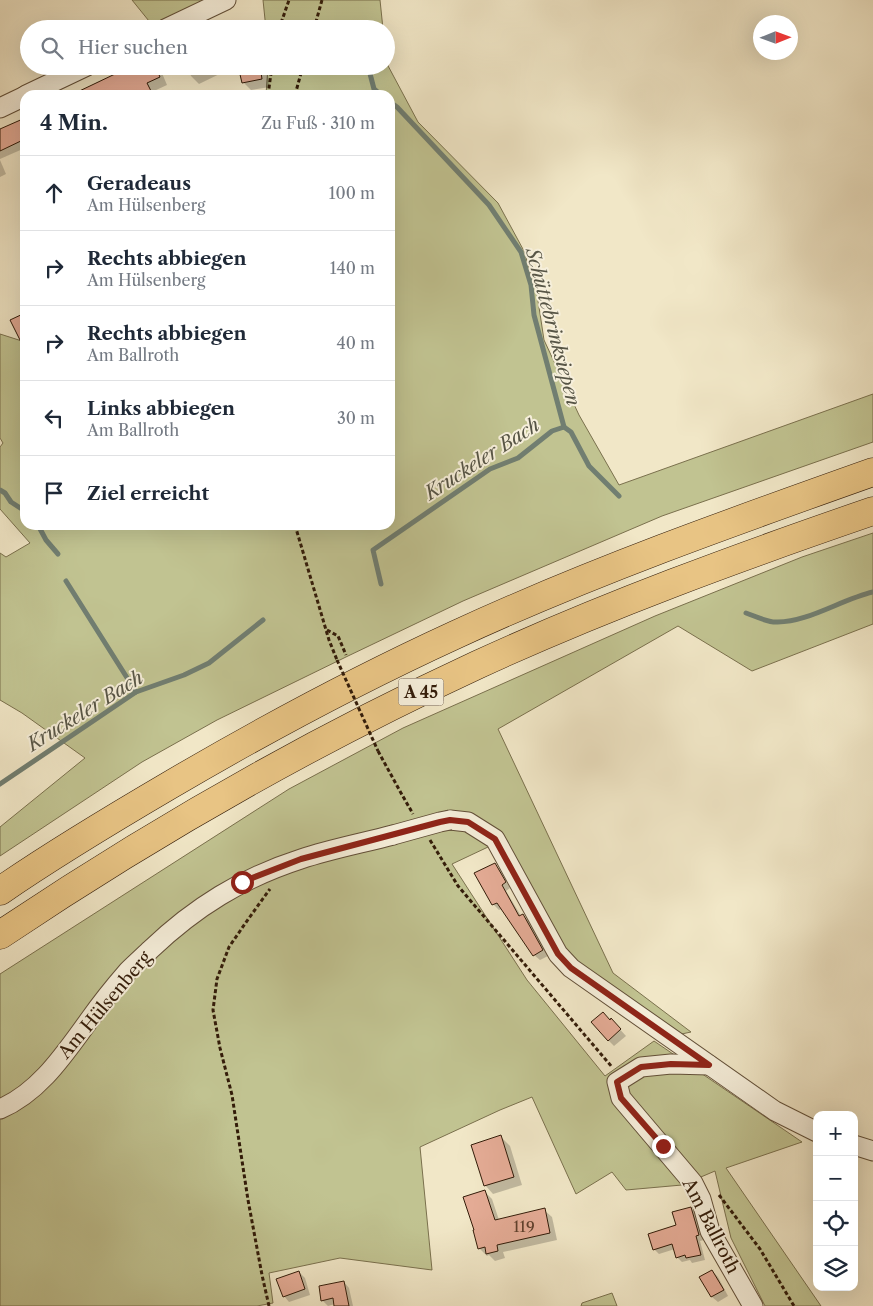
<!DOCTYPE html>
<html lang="de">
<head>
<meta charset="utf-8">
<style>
	body { margin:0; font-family:"Libre Caslon Text",serif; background:#f2f2f3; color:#1f2937 }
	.controls { position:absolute; right:15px; bottom:15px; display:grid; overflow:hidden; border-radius:10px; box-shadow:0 5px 20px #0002 }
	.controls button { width:45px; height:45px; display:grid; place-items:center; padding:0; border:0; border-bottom:1px solid #e0e1e3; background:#fff; color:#1f2937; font:25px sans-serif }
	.compass { position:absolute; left:753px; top:15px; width:45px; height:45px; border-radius:50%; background:#fff; box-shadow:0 5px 20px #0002; rotate:89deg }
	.stop { position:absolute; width:15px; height:15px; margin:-11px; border:4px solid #8f2418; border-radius:50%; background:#fff }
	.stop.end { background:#8f2418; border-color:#fff; box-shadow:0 1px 5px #0008 }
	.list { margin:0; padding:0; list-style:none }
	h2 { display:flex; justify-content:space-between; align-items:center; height:65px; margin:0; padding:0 20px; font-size:21px }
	h2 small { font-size:16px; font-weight:400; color:#747a83 }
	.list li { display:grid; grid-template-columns:32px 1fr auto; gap:15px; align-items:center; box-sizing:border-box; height:75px; padding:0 20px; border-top:1px solid #e0e1e3 }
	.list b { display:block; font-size:19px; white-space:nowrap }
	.list p { margin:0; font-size:16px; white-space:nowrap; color:#747a83 }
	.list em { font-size:16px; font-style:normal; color:#747a83 }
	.icon { flex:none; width:28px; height:28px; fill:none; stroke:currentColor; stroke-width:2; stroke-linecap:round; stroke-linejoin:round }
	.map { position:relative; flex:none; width:873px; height:1306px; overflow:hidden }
	.search { position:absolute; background:#fff; box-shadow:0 5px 20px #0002; left:20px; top:20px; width:375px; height:55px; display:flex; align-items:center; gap:12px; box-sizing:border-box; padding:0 18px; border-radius:28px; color:#747a83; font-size:19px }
	.panel { position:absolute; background:#fff; box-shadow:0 5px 20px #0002; left:20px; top:90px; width:375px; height:440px; border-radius:15px }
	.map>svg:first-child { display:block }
</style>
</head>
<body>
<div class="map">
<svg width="873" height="1306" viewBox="0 0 873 1306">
	<rect width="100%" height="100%" fill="#f1e7c7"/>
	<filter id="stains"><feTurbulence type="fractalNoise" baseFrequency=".004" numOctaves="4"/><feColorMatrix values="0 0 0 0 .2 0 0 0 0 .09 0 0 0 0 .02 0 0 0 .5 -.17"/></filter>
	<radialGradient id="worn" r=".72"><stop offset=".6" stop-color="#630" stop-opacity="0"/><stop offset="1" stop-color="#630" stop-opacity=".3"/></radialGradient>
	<g fill="#c1c391" stroke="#7a704d">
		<polygon points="132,0 210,0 153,26"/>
		<polygon points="263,0 380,0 383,29 266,29"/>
		<polygon points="386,62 418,122 498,203 524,251 537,294 544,340 579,415 619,485 873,394 873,442 662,516 463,601 348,656 217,720 142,762 0,856 0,827 85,758 22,713 0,700 0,553 6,557 30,543 0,509 0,447 3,443 0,438 0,334 25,342 25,525 390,525 390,95 266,95 268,66 386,66"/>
		<polygon points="873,533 873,624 752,671 678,626 498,729 613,973 691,1032 677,1035 574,965 505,839 452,864 527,980 605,1076 654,1041 802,1142 726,1168 821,1306 765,1306 731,1238 715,1171 682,1185 626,1190 612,1172 576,1194 532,1097 500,1110 420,1147 432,1270 340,1258 269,1273 273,1303 257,1306 0,1306 0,974 289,789 403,728 655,616 802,557"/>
		<polygon points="612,1293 617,1306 581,1306 582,1303"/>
	</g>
	<g fill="#0003">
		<polygon points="233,20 241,29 216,29"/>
		<polygon points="125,66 159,66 167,85 154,91 156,95 79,95 117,75"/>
		<polygon points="187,66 236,66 199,84 191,76"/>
		<polygon points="239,66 266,66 270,87 251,90 243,82"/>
		<polygon points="25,123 25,148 0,159 0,130"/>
		<polygon points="0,160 6,174 0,177"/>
		<polygon points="494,864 500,870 510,888 506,891 521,916 523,915 529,921 548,956 540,960 534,955 502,909 499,910 493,904"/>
		<polygon points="610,1021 617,1026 626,1036 614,1046 608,1040"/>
		<polygon points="501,1137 510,1146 522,1185 493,1194 485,1185"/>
		<polygon points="484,1191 492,1199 499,1220 544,1210 552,1217 557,1240 503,1252 505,1258 495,1261 489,1255 487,1256 479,1248"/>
		<polygon points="691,1208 696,1213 704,1240 700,1241 705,1260 692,1263 690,1260 682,1262 677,1257 675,1249 659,1254 654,1249 677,1226"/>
		<polygon points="712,1271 718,1277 728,1296 718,1302 712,1297 701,1278"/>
		<polygon points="299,1272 305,1278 310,1295 289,1302 284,1296"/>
		<polygon points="344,1282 349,1288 353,1306 335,1306 335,1304 328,1306 322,1300"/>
	</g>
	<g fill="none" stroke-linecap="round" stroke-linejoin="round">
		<g stroke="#717e71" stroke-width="5">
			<polyline points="368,66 374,89 381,95"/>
			<polyline points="390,102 397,107 489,205 521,252 531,285 534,315 564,427"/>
			<polyline points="0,490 5,493 11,502 25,511"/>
			<polyline points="38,525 46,540 58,554"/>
			<polyline points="66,581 136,692"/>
			<polyline points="381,584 373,550 490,469 518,458 552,431 564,427 571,432 589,466 619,496"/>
			<path d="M746 613C755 616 766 622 776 622 807 623 842 599 873 592"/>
			<polyline points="0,784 136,692 184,675 209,663 263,620"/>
		</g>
	</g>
	<g fill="#e4ab95" stroke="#331c09">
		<polygon points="122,66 155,66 160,77 147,83 153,95 71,95 115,74 113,70"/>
		<polygon points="238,66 260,66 262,79 242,83"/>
		<polygon points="25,118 25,139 0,151 0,129"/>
		<polygon points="25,313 25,350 10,320"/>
		<polygon points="495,863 506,882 502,885 519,916 523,914 543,950 533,956 497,903 492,905 474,873"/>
		<polygon points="603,1012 610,1020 611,1018 621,1029 608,1041 591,1022"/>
		<polygon points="501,1135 514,1177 484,1186 471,1145"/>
		<polygon points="485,1190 495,1220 545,1208 550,1233 497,1245 498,1251 486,1254 485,1247 478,1249 473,1230 474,1230 463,1197"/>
		<polygon points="691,1207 699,1235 696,1236 701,1255 686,1258 685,1255 676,1258 672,1244 653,1250 648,1234 676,1225 672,1212"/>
		<polygon points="712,1270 724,1290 711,1297 699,1277"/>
		<polygon points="299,1271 305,1289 283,1297 276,1279"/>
		<polygon points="344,1281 349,1306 334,1306 333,1298 321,1301 319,1286"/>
	</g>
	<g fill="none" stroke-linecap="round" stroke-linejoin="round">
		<defs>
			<g id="minor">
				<polyline points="165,29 226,0"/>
				<polyline points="26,95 87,66"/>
				<polyline points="0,108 25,96"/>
				<polyline points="450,820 468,822 495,839 558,954 571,968 775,1111 817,1132"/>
				<polyline points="709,1065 671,1064 641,1067 617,1082 621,1098 693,1183 701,1199 710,1231 753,1306"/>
				<path d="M0 1109C40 1092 65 1053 90 1019 102 1002 115 986 128 971 135 964 143 957 150 950 195 907 242 878 301 859 331 849 363 843 393 835"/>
				<polyline points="854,1145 873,1151"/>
			</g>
			<g id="highway">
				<path d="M0 891C55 853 112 819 170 785 262 731 357 680 455 635 591 572 732 522 873 472"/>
				<path d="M0 935C152 833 311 742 477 665 605 606 739 557 873 511"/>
			</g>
		</defs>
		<use href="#minor" stroke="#624f38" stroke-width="21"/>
		<use href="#highway" stroke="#331c09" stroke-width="29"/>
		<g stroke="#331c09" stroke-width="3" stroke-dasharray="4 2.5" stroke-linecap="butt">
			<polyline points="279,29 289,0"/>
			<polyline points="314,29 322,0"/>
			<polyline points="268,95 272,66"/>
			<polyline points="295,95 303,66"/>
			<polyline points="295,525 329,640 337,660"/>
			<polyline points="327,630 338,636 346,655"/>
			<polyline points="378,751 401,793 413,814"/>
			<polyline points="430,840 458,886 612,1067"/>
			<polyline points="719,1195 760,1249 794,1306"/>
			<polyline points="269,1306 262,1275 248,1200 232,1095 220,1048 213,1010 217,979 229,947 249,918 270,889"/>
		</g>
		<use href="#minor" stroke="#f6efdb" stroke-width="19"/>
		<use href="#highway" stroke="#e8c484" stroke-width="28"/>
		<defs>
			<polyline id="minor-bridge" points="393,835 440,822 450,820"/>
		</defs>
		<use href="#minor-bridge" stroke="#624f38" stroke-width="21" stroke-linecap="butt"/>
		<polyline stroke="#331c09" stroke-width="3" stroke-dasharray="4 2.5" stroke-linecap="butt" points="337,660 378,751"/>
		<use href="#minor-bridge" stroke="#f6efdb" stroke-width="19"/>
	</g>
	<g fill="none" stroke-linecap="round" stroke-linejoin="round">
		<polyline stroke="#8f2418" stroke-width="6" points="242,882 301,859 440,822 450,820 468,822 495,839 558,954 571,968 709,1065 671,1064 641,1067 617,1082 621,1098 663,1146"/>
	</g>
	<g text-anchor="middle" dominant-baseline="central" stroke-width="4" stroke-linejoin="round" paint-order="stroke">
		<g font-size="15" fill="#5f402c">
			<text x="524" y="1226">119</text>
		</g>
		<rect fill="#f6efdb" stroke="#6e5b48" stroke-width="1" x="398.5" y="678.5" width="45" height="27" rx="4"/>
		<g font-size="16" font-weight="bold" fill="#331c09">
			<text x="421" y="692">A 45</text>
		</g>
		<g font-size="18" fill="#331c09" stroke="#f6efdb">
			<text transform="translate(105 1005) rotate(-50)">Am Hülsenberg</text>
			<text transform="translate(711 1226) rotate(63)">Am Ballroth</text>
		</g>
		<g font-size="19" font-style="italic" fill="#575546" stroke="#f6efdb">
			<text transform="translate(553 327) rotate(75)">Schüttebrinksiepen</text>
			<text transform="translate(482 459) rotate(-33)">Kruckeler Bach</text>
			<text transform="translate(85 711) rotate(-32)">Kruckeler Bach</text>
		</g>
	</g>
	<rect width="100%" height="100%" filter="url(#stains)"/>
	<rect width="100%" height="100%" fill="url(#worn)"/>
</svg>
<div class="controls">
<button>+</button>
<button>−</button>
<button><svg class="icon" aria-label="locate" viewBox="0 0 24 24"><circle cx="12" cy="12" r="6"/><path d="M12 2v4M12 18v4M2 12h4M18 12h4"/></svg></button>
<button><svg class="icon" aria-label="layers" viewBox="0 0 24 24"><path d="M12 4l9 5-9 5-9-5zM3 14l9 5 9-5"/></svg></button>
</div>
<svg class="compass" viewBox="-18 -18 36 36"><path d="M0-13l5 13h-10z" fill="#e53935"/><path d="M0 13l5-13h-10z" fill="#747a83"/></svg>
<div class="stop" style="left:242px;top:882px"></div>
<div class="stop end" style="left:663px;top:1146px"></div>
<div class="search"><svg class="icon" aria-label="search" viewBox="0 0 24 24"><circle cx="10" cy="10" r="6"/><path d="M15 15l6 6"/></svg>Hier suchen</div>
<section class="panel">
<h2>4 Min.<small>Zu Fuß · 310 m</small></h2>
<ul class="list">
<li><svg class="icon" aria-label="ahead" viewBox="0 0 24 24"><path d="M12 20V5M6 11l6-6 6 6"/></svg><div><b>Geradeaus</b><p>Am Hülsenberg</p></div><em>100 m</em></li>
<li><svg class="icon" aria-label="right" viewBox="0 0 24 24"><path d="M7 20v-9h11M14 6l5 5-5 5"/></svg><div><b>Rechts abbiegen</b><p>Am Hülsenberg</p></div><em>140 m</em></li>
<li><svg class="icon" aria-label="right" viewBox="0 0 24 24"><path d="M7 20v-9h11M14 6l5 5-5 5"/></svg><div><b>Rechts abbiegen</b><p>Am Ballroth</p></div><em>40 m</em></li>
<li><svg class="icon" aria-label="left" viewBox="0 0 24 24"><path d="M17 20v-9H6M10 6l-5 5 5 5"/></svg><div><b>Links abbiegen</b><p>Am Ballroth</p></div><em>30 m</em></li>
<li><svg class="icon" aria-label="arrive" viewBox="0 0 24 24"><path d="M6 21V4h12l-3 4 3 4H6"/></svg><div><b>Ziel erreicht</b></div></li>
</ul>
</section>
</div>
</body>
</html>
